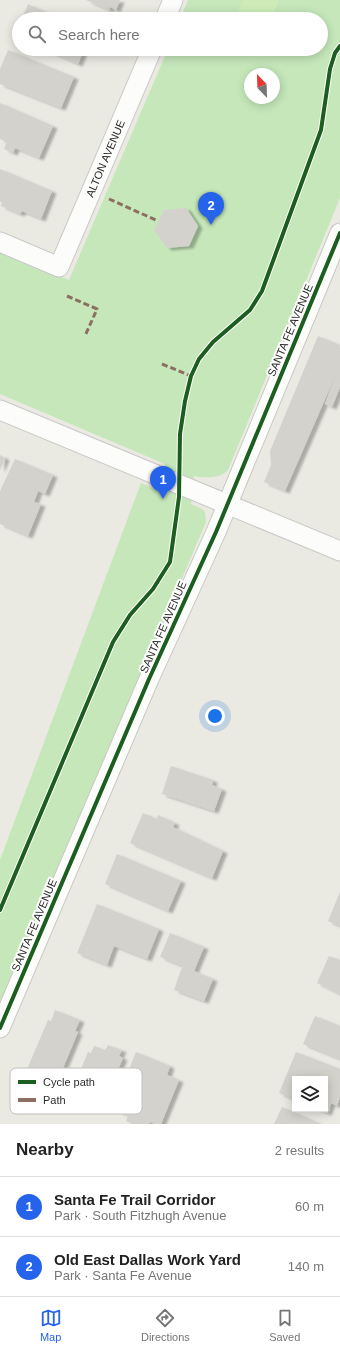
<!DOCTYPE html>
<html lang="en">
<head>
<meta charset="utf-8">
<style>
	body { margin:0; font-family:Arial,sans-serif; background:#f2f2f2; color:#222 }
	.controls { position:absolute; right:12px; bottom:12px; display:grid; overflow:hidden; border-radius:0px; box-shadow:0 2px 10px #0003 }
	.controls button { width:36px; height:36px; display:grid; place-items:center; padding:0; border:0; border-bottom:1px solid #e0e0e0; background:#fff; color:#222; font:20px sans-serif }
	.compass { position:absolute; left:244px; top:68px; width:36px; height:36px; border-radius:50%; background:#fff; box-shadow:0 2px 10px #0003; rotate:337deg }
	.you { position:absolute; left:215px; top:716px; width:14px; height:14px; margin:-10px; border:3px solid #fff; border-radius:50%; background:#1a73e8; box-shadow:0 0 0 6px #1a73e833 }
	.badge { display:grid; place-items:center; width:26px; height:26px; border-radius:50%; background:#2563eb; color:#fff; font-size:13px; font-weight:700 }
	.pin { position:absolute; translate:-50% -33px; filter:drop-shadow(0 1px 2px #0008) }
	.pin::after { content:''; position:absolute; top:21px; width:14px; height:12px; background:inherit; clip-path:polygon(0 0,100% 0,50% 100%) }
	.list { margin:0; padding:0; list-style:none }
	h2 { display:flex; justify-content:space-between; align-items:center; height:52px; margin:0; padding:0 16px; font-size:17px }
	h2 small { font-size:13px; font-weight:400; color:#767676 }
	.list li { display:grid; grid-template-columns:26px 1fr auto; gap:12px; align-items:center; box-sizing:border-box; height:60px; padding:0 16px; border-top:1px solid #e0e0e0 }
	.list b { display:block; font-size:15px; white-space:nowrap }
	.list p { margin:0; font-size:13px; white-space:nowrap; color:#767676 }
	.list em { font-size:13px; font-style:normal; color:#767676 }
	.icon { flex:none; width:22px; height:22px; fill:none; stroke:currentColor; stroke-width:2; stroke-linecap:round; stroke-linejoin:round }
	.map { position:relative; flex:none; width:340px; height:1124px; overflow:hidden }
	.search { position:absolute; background:#fff; box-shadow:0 2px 10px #0003; left:12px; right:12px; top:12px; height:44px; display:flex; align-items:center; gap:10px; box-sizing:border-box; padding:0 14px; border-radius:22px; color:#767676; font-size:15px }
	.sheet { height:172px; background:#fff }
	nav { display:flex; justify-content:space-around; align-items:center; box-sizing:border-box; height:56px; border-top:1px solid #e0e0e0; background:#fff; font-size:11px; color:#767676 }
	nav a { display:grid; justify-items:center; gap:2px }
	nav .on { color:#2563eb }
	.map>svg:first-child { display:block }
</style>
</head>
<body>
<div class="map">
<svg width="340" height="1124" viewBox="0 0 340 1124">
	<defs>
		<filter id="shadow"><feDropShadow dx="4.5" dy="2.5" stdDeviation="1" flood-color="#0004"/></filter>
	</defs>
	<rect width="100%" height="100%" fill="#eae9e2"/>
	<path fill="#c5e7ba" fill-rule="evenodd" d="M188 0H340V198L228 470C220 479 204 478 194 476L191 504 202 509 205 512 206 522 0 1005V860L141 483 164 493 165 464 0 394V252L69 280 168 49H321V19H180ZM250 74H274V98H250Z"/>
	<polygon fill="#cfecb8" points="243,0 279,0 271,19 235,19"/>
	<g fill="#d3d2cd" filter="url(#shadow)">
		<polygon points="86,0 120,0 116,10 110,7 109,10"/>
		<polygon points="28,4 61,19 22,19"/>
		<polygon points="19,25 19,38 14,36"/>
		<polygon points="44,49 84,49 78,64"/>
		<polygon points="8,50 74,77 61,108 0,84 0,69"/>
		<polygon points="0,103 53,126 39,158 15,148 13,153 4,149 7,142 0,139"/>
		<polygon points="0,169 52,191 41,219 22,211 20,214 1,206 2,202 0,202"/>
		<polygon points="186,208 198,226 189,246 167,248 154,230 164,210"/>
		<polygon points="318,336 340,345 340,387 332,407 325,404 336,374 285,491 264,482 271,465 270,451"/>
		<polygon points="0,455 5,458 0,470"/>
		<polygon points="15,459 53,475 45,494 38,491 34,502 41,504 28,536 0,524 0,491"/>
		<polygon points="171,766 213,780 212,785 222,789 214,811 162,794"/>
		<polygon points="143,813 157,819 158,815 175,823 173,827 223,851 212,878 130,843"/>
		<polygon points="117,854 181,881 168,911 105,884"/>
		<polygon points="340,892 340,926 328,921"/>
		<polygon points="97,904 159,929 147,959 114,946 107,965 77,953"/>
		<polygon points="170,933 204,947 194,971 213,979 204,1001 174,990 182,967 190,969 160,957"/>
		<polygon points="329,956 340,960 340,994 317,983"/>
		<polygon points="55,1010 80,1020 75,1031 78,1032 55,1087 25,1074 48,1020 51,1021"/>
		<polygon points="315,1016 340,1026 340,1059 303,1044"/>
		<polygon points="108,1045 122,1050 119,1056 123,1058 102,1106 99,1104 97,1109 74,1099 75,1095 71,1093 88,1052 91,1053 94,1046 105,1050"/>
		<polygon points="136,1052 170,1066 167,1075 179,1080 161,1124 155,1124 150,1122 149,1124 132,1124 126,1121 128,1115 113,1109"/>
		<polygon points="296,1052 340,1069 340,1097 337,1106 331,1103 327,1113 316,1109 325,1109 325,1079 295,1079 295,1100 279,1093"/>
		<polygon points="282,1107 321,1124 274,1124"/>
	</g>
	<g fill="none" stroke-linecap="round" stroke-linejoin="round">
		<defs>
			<g id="street">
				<polyline points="165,19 173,0"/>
				<path id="s1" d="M0 242 59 267 152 49"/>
				<polyline points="0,410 340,551"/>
				<polyline points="0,1028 149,679 216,532 340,233"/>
			</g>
		</defs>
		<use href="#street" stroke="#c8c8c7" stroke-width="21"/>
		<use href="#street" stroke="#fcfcfb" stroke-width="19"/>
		<g stroke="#8d6e63" stroke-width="3" stroke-dasharray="6 3" stroke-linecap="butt">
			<polyline points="109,199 158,221"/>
			<polyline points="67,296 97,309 85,336"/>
			<polyline points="162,364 191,376"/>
		</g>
		<defs>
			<g id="cycleway">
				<polyline points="0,910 113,642 130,615 153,589 170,562 179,497 180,434 185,401 191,376 199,359 213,342 250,310 262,291 321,130 330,69 335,53 340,46"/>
				<polyline points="0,1028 149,679 216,532 340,233"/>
			</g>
		</defs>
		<use href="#cycleway" stroke="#fff" stroke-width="6"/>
		<use href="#cycleway" stroke="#1b5e20" stroke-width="4"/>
	</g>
	<g text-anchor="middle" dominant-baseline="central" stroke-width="4" stroke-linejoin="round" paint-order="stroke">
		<g font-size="11" fill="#2d2d2d" stroke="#fff">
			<text stroke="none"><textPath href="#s1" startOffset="182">ALTON AVENUE</textPath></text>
			<text transform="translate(290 330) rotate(-67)">SANTA FE AVENUE</text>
			<text transform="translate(163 627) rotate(-66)">SANTA FE AVENUE</text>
			<text transform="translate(34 925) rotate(-67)">SANTA FE AVENUE</text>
		</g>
	</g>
	<rect x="10" y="1068" width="132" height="46" rx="6" fill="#fff" stroke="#c0c0c0" stroke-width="1"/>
	<rect x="18" y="1080" width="18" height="4" fill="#1b5e20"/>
	<rect x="18" y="1098" width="18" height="4" fill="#8d6e63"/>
	<g font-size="11" fill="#2d2d2d">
		<text x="43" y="1086">Cycle path</text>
		<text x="43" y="1104">Path</text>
	</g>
</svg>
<div class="controls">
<button><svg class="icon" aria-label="layers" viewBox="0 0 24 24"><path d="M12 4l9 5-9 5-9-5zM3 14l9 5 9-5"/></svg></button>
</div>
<svg class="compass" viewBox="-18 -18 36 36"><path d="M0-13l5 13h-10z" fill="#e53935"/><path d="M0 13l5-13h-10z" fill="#767676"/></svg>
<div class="you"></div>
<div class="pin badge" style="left:163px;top:499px">1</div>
<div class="pin badge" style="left:211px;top:225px">2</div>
<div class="search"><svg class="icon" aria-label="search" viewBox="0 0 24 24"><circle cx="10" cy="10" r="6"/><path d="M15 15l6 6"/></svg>Search here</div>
</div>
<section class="sheet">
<h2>Nearby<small>2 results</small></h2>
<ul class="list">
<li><span class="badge">1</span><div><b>Santa Fe Trail Corridor</b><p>Park · South Fitzhugh Avenue</p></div><em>60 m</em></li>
<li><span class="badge">2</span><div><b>Old East Dallas Work Yard</b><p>Park · Santa Fe Avenue</p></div><em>140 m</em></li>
</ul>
</section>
<nav>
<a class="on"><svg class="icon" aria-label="map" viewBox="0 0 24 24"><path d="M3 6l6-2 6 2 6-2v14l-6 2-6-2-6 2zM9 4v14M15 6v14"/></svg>Map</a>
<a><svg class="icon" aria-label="directions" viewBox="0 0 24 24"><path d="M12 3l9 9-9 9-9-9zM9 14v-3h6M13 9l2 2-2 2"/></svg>Directions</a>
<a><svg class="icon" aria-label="saved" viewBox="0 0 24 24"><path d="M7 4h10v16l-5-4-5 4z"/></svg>Saved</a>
</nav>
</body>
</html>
